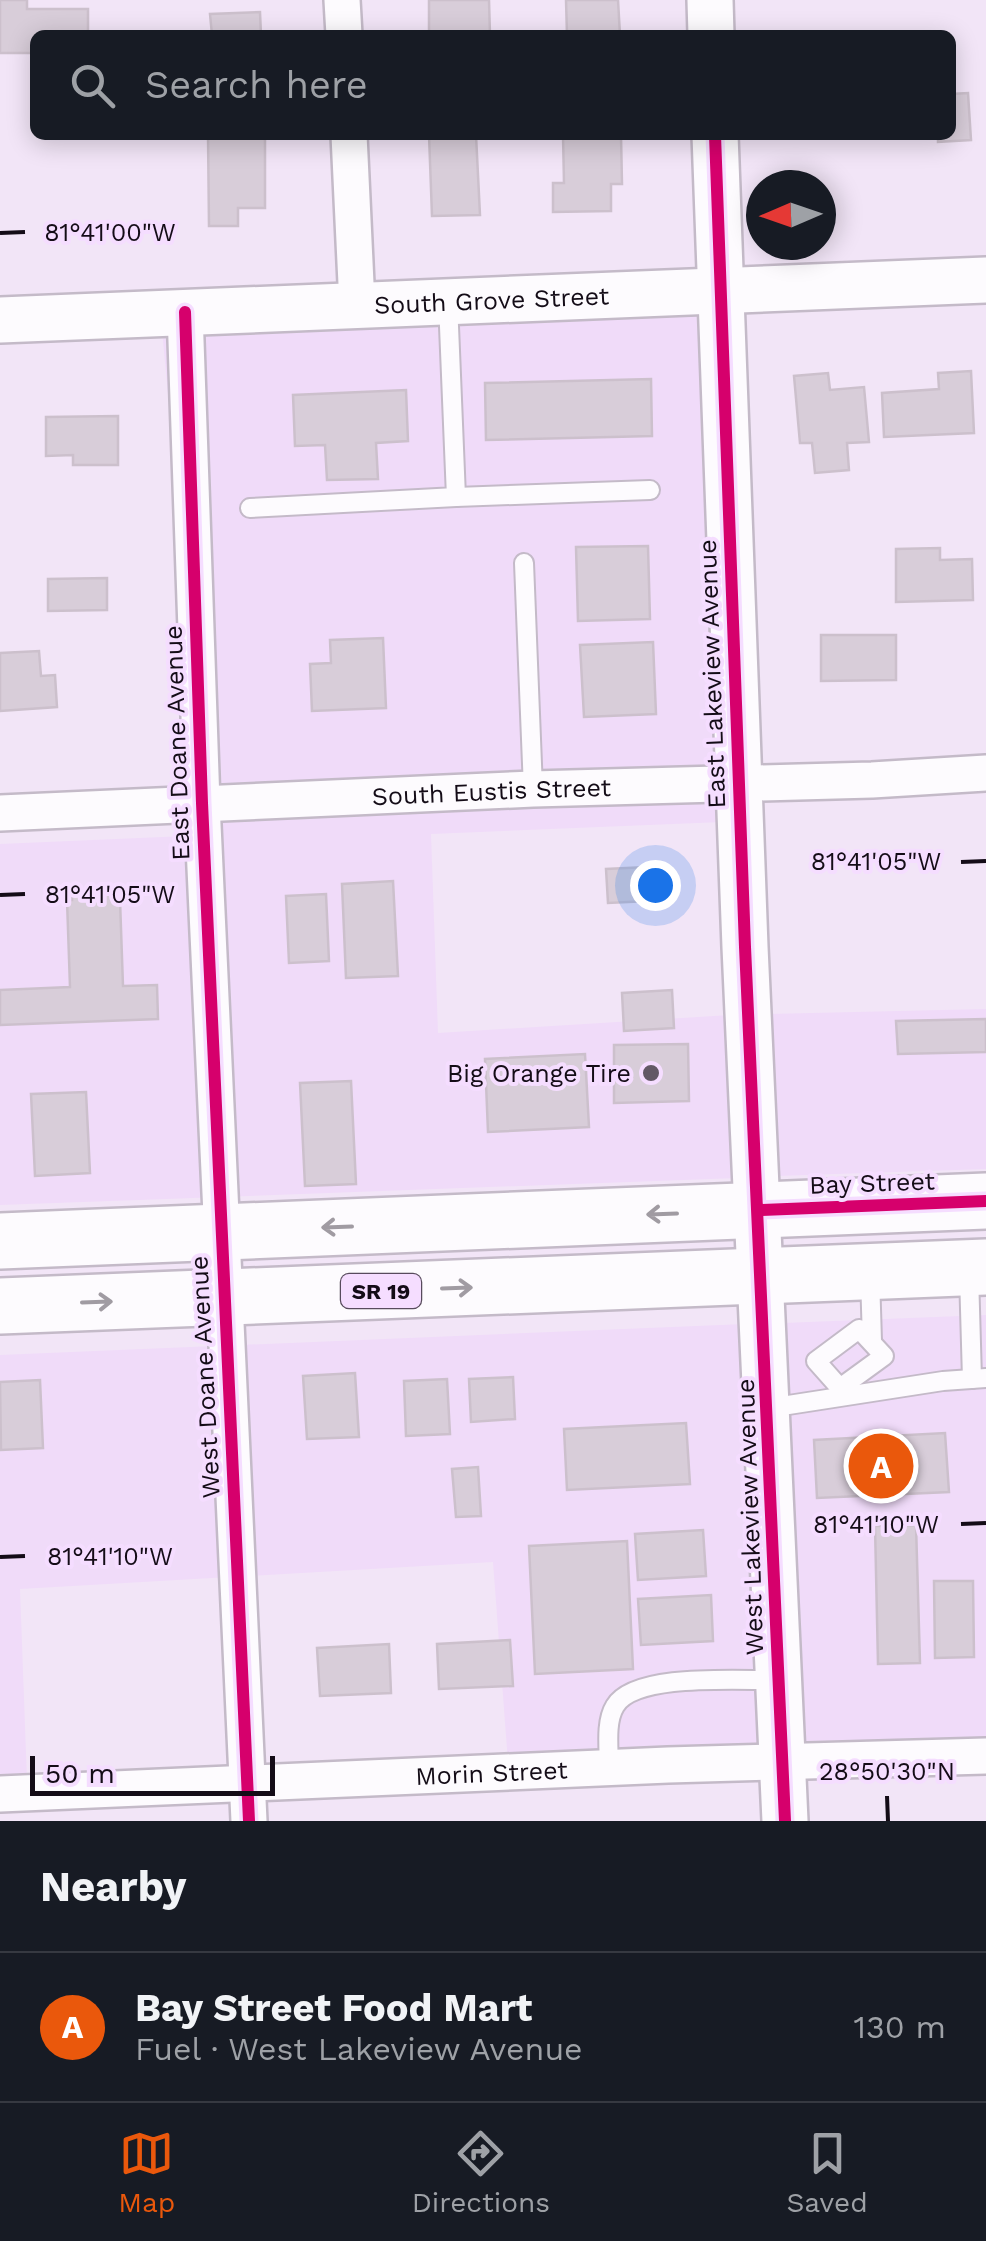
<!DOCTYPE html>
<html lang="en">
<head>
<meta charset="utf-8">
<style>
	body { margin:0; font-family:"Work Sans",sans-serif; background:#20242c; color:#f1f3f6 }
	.compass { position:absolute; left:746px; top:170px; width:90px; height:90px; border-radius:50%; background:#171b24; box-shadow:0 5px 25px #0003; rotate:268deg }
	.scale { position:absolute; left:30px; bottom:25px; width:245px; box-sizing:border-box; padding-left:10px; border:5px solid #140c17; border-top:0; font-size:28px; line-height:35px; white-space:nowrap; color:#140c17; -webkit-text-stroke:8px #f5ddff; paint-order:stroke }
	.you { position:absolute; left:655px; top:885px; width:35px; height:35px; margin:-25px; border:8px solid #fff; border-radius:50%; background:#1a73e8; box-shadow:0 0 0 15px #1a73e833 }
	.badge { display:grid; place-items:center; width:65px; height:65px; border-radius:50%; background:#ea580c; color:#fff; font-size:32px; font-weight:700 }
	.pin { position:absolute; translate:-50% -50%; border:5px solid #fff; box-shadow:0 2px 10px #0006 }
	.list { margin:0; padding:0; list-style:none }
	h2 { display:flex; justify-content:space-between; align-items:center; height:130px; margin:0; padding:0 40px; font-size:42px }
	h2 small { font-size:32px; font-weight:400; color:#9ea1a6 }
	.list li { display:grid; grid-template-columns:65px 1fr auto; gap:30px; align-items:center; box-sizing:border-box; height:150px; padding:0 40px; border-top:2px solid #363941 }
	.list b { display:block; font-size:38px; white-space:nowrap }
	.list p { margin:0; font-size:32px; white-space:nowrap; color:#9ea1a6 }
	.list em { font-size:32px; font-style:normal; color:#9ea1a6 }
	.icon { flex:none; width:55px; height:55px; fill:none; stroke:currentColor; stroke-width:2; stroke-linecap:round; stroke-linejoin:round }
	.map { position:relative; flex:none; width:986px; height:1821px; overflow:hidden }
	.search { position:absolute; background:#171b24; box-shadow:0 5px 25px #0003; left:30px; right:30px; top:30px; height:110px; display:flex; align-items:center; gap:25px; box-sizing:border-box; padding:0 35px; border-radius:15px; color:#9ea1a6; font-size:38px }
	.sheet { height:280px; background:#171b24 }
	nav { display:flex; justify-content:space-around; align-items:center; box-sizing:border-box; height:140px; border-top:2px solid #363941; background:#171b24; font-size:28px; color:#9ea1a6 }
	nav a { display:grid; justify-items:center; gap:5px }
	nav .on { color:#ea580c }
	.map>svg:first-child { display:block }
</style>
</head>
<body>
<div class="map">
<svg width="986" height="1821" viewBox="0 0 986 1821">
	<rect width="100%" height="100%" fill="#f2e5f7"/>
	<g fill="#f0dbf9">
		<polygon points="702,307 722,822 431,834 438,1033 730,1015 738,1178 0,1205 0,844 209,835 162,330"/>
		<polygon points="986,1009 986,1169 776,1176 768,1014"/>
		<polygon points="986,1315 986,1763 802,1773 783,1323"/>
		<polygon points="745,1324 764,1775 510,1789 493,1562 20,1589 28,1808 0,1809 0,1355"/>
	</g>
	<g fill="#d8cdd9" stroke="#ccc0cc" stroke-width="2.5">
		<polygon points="0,0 27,0 27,9 88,9 88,35 35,35 35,53 0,53"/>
		<polygon points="429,0 489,0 490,35 429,35"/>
		<polygon points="566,0 618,0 620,35 567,35"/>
		<polygon points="260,12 261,35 212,35 210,14"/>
		<polygon points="968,93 971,140 938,142 938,135 951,135 951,94"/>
		<polygon points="208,135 265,135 265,208 238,208 238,226 209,226"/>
		<polygon points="429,135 476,135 480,215 432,216"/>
		<polygon points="563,135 621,135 622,184 611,184 611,211 553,212 553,183 564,183"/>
		<polygon points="971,371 974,433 884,437 882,393 939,389 938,373"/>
		<polygon points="828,373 830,390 864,387 869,442 847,443 849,470 815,473 812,443 800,443 794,376"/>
		<polygon points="651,379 652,436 486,440 485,383"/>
		<polygon points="406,390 408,441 376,443 378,479 327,480 325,445 295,446 293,395"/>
		<polygon points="118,416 118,465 73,465 73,455 46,456 46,417"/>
		<polygon points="648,546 650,619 578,621 576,547"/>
		<polygon points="940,548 940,560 972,559 973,600 896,602 896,549"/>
		<polygon points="107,578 107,610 48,611 48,579"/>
		<polygon points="821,635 896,635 896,680 821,681"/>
		<polygon points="383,638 386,708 312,711 310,664 331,663 330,640"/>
		<polygon points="653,642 656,714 584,717 580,645"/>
		<polygon points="39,651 41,676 55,675 57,707 0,711 0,653"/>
		<polygon points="668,866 670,900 608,903 606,869"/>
		<polygon points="393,881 398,976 346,978 342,884"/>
		<polygon points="115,890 115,900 120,900 123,986 157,985 158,1019 0,1025 0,990 70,987 67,900 72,900 72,892"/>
		<polygon points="326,894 329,961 289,963 286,896"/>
		<polygon points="672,990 674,1028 624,1031 622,993"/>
		<polygon points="986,1019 986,1052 898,1054 896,1021"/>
		<polygon points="688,1044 689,1101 614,1103 614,1045"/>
		<polygon points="585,1054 589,1127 488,1132 485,1059"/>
		<polygon points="351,1081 356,1184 305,1186 300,1083"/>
		<polygon points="86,1092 90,1173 35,1176 31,1094"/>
		<polygon points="355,1373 359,1437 307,1439 303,1376"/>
		<polygon points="513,1377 515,1419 471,1422 469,1379"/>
		<polygon points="447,1379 450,1434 406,1436 404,1381"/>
		<polygon points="40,1380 43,1448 1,1450 0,1382"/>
		<polygon points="686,1423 690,1484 567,1490 564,1429"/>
		<polygon points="945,1433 949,1492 817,1498 814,1440"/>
		<polygon points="478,1467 481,1516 456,1517 452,1469"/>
		<polygon points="916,1525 920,1663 878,1664 875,1526"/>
		<polygon points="703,1530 706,1576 638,1580 635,1534"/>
		<polygon points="627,1541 633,1669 535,1674 529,1546"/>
		<polygon points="934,1581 973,1581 974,1657 935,1658"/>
		<polygon points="711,1595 713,1641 641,1645 638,1599"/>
		<polygon points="510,1640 513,1686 439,1689 437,1644"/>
		<polygon points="389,1644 391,1693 320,1696 317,1648"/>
	</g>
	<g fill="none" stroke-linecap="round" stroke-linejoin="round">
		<defs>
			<g id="service">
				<polyline points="456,497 650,490"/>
				<polyline points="250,508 456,497 448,302"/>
				<polyline points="524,563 533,789"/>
				<polyline points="969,1274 972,1379"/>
				<polyline points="870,1276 872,1341"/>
				<polygon points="859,1329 884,1356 840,1388 816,1361"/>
				<polyline points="769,1408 943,1381 986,1378"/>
				<path d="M609 1767C609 1749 605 1722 615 1706 635 1672 742 1681 779 1680"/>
			</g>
			<g id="minor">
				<polyline points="342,0 344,35"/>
				<polyline points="349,135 357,305"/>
				<polyline points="185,312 202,803 249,1821"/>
				<path id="s1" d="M0 813 533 789 872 780 986 773"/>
				<path id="s2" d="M0 1794 668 1765 986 1756"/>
			</g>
			<g id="tertiary">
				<polyline points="710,0 711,35"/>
				<polyline points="715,135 745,947 785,1821"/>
				<path id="s3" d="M0 320 986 280"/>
			</g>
			<g id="primary">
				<polyline points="0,1241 986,1201"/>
				<polyline points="0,1306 986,1267"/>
			</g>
		</defs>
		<use href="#service" stroke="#c4bac8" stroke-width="22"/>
		<use href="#minor" stroke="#c4bac8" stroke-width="40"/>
		<use href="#tertiary" stroke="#c4bac8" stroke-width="50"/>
		<use href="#primary" stroke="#c4bac8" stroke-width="60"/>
		<use href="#service" stroke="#fdfbfe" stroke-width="18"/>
		<use href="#minor" stroke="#fdfbfe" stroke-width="35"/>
		<use href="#tertiary" stroke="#fdfbfe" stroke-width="45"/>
		<use href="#primary" stroke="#fdfbfe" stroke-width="55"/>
		<defs>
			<g id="cycleway">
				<polyline points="715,135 745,947 785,1821"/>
				<polyline points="185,312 202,803 249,1821"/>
				<polyline points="759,1210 986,1201"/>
			</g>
		</defs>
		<use href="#cycleway" stroke="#f5ddff" stroke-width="19"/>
		<use href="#cycleway" stroke="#d6006c" stroke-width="12"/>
	</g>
	<defs><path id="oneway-shaft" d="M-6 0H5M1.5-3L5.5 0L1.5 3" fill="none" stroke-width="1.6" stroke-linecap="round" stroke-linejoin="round" transform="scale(2.5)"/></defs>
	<g stroke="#a09ba2">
		<use href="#oneway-shaft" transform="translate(662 1214) rotate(178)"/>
		<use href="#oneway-shaft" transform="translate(337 1227) rotate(178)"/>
		<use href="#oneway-shaft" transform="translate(457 1288) rotate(-2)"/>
		<use href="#oneway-shaft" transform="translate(97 1302) rotate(-2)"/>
	</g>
	<path fill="none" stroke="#140c17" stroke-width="4" d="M0 233 25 232M961 862 986 861M0 895 25 894M961 1524 986 1523M0 1557 25 1556M887 1796 888 1821"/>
	<circle fill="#625865" stroke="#f5ddff" stroke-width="4" cx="651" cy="1073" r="10"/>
	<g text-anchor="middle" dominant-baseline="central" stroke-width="8" stroke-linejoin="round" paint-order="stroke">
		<rect fill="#f5ddff" stroke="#584b5d" stroke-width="2.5" x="341" y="1274" width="80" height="34" rx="8"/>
		<g font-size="22" font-weight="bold" fill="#140c17">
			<text x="381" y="1291">SR 19</text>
		</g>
		<g font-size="25" fill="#140c17" stroke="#f5ddff">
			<text stroke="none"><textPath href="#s3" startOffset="492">South Grove Street</textPath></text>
			<text transform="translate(712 674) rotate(-92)">East Lakeview Avenue</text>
			<text transform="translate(177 743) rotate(-92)">East Doane Avenue</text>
			<text stroke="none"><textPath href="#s1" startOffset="492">South Eustis Street</textPath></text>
			<text transform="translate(872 1183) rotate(-2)">Bay Street</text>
			<text transform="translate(205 1377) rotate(-93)">West Doane Avenue</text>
			<text transform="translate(750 1517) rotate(-92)">West Lakeview Avenue</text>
			<text stroke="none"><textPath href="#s2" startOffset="492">Morin Street</textPath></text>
		</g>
		<g font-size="25" fill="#140c17" stroke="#f5ddff" text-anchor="end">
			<text x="631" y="1073">Big Orange Tire</text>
		</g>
	</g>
	<g font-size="25" text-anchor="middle" fill="#140c17" stroke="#f5ddff" stroke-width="8" stroke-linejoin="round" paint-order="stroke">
		<text x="110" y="241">81°41'00"W</text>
		<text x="876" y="870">81°41'05"W</text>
		<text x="110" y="903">81°41'05"W</text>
		<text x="876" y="1533">81°41'10"W</text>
		<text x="110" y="1565">81°41'10"W</text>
		<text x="887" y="1780">28°50'30"N</text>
	</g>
</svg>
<svg class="compass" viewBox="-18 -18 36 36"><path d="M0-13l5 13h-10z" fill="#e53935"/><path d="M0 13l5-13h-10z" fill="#9ea1a6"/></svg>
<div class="scale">50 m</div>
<div class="you"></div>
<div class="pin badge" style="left:881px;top:1466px">A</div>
<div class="search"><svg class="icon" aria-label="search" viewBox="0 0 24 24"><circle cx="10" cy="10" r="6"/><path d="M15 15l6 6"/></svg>Search here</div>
</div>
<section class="sheet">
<h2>Nearby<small></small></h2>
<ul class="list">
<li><span class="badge">A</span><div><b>Bay Street Food Mart</b><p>Fuel · West Lakeview Avenue</p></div><em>130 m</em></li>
</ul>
</section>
<nav>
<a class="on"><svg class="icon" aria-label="map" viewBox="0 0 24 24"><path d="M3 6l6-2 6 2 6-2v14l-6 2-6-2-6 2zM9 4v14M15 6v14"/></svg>Map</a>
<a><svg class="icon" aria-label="directions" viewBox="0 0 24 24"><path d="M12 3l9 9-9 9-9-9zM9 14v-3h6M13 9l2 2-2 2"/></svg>Directions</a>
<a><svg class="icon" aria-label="saved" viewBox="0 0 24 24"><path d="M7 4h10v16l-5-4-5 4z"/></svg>Saved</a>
</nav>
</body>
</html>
